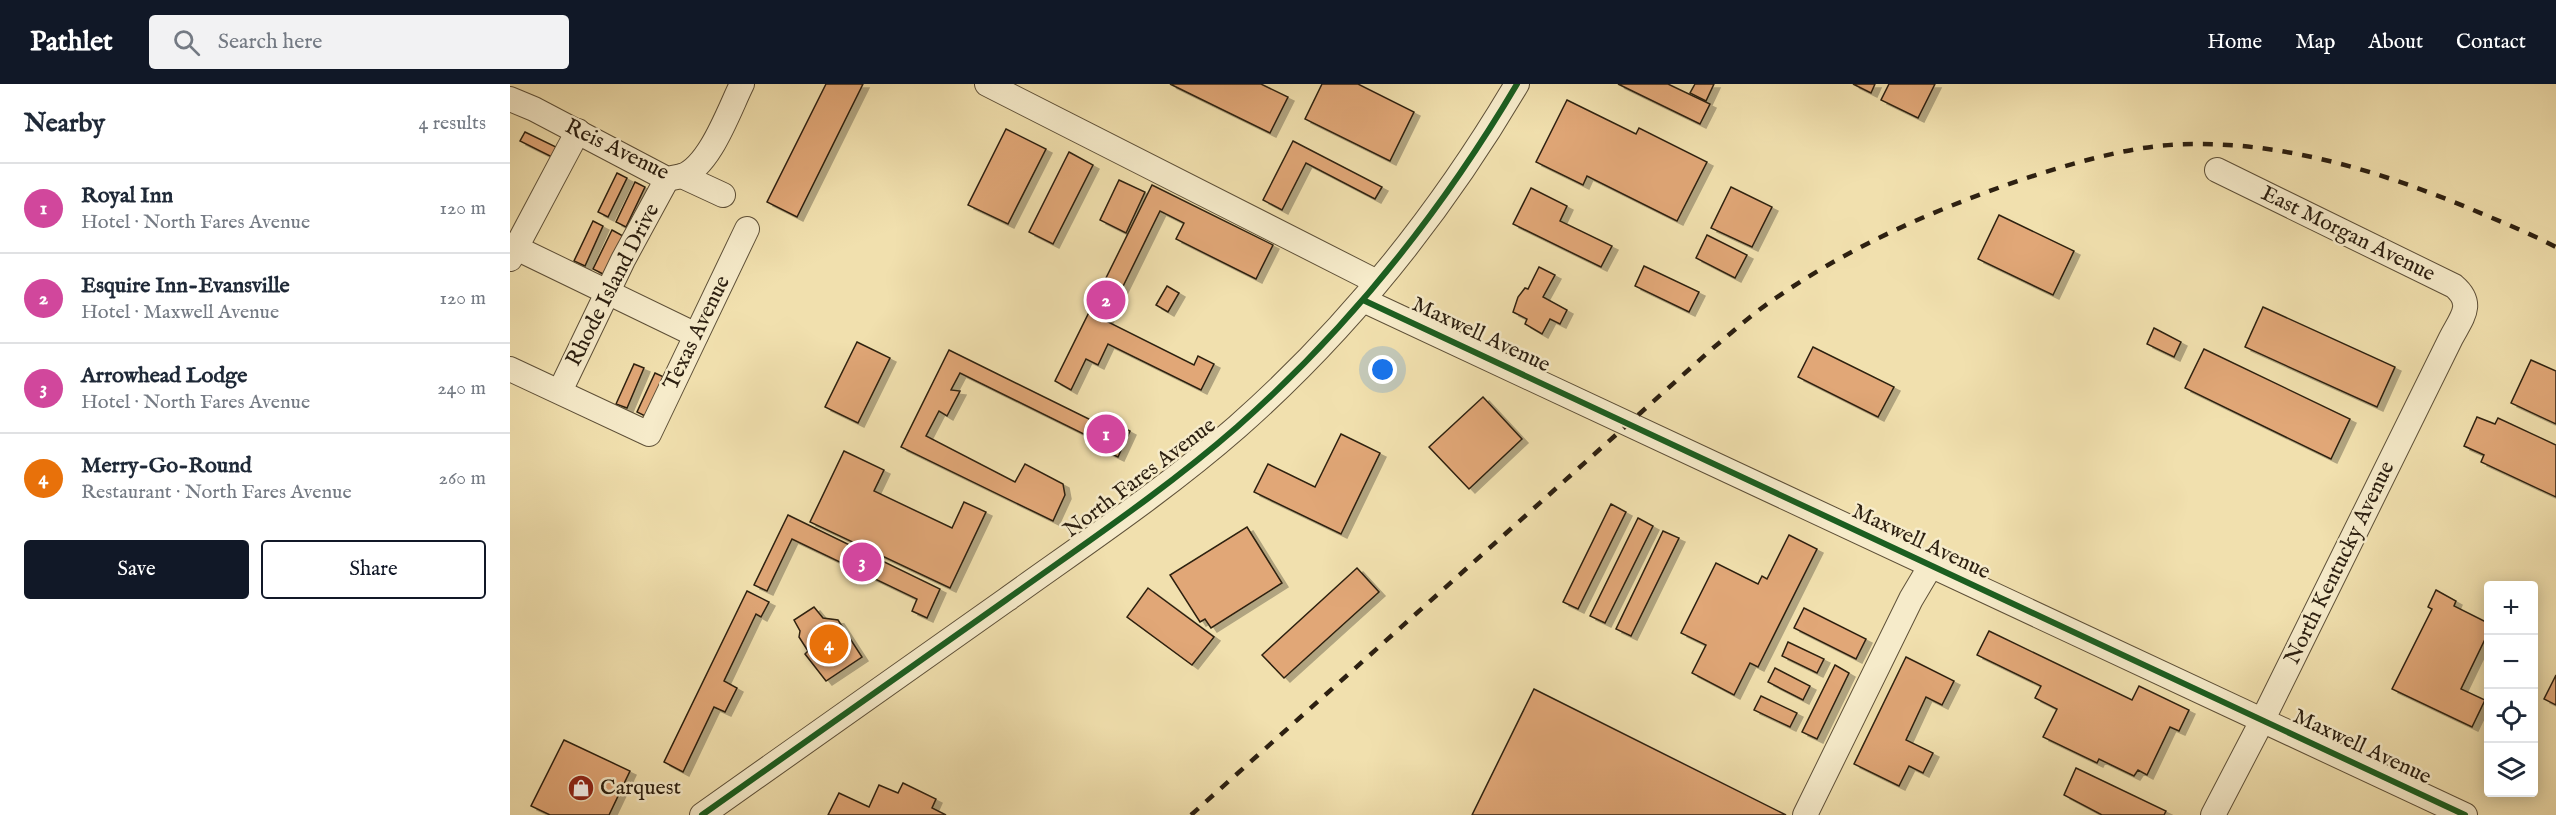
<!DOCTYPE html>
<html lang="en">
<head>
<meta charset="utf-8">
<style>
	body { margin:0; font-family:"IM FELL English",serif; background:#f2f2f3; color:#1f2937 }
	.controls { position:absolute; right:18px; bottom:18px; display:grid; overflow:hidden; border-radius:6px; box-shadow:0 3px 15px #0003 }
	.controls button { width:54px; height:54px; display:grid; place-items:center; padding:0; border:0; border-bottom:2px solid #e0e1e3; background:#fff; color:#1f2937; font:30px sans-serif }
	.you { position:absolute; left:873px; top:286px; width:21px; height:21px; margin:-15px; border:4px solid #fff; border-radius:50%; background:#1a73e8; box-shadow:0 0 0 9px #1a73e833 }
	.badge { display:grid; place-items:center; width:39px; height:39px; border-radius:50%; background:#111827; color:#fff; font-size:20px; font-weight:700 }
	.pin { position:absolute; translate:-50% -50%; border:3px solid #fff; box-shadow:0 2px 6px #0006 }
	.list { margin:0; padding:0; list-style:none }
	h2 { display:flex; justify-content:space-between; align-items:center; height:78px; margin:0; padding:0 24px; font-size:26px }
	h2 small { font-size:20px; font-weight:400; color:#747a83 }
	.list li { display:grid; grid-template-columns:39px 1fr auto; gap:18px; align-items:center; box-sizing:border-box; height:90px; padding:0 24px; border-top:2px solid #e0e1e3 }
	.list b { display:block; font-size:22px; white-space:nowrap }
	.list p { margin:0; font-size:20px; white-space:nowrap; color:#747a83 }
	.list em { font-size:20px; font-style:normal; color:#747a83 }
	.actions { display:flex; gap:12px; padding:18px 24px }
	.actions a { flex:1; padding:14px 0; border:2px solid #111827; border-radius:6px; text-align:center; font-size:21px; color:#111827 }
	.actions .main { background:#111827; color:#fff }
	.icon { flex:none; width:33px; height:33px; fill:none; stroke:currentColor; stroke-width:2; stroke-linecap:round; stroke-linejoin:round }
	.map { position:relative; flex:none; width:2046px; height:731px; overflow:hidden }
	header { display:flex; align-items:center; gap:36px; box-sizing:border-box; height:84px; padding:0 30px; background:#111827; color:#fff }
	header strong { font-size:28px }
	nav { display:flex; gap:33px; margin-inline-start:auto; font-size:21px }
	.search { width:420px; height:54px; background:#f2f2f3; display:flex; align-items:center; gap:15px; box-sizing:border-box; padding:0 21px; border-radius:6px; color:#747a83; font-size:22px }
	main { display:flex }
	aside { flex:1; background:#fff }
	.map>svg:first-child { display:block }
</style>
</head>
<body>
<header>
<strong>Pathlet</strong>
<div class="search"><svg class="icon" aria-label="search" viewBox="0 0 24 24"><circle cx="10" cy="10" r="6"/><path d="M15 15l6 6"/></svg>Search here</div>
<nav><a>Home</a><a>Map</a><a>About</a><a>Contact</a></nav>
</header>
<main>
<aside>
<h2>Nearby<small>4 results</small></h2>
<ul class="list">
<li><span class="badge" style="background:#d1479c">1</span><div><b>Royal Inn</b><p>Hotel · North Fares Avenue</p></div><em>120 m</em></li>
<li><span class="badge" style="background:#d1479c">2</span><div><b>Esquire Inn-Evansville</b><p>Hotel · Maxwell Avenue</p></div><em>120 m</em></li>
<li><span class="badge" style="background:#d1479c">3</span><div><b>Arrowhead Lodge</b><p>Hotel · North Fares Avenue</p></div><em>240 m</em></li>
<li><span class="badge" style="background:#e8710a">4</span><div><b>Merry-Go-Round</b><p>Restaurant · North Fares Avenue</p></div><em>260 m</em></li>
</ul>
<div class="actions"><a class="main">Save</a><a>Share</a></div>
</aside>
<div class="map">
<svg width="2046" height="731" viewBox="0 0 2046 731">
	<defs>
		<filter id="shadow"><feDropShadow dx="6" dy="4" stdDeviation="0" flood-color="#0004"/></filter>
	</defs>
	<rect width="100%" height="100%" fill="#f1e0ae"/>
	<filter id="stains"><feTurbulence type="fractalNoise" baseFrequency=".00333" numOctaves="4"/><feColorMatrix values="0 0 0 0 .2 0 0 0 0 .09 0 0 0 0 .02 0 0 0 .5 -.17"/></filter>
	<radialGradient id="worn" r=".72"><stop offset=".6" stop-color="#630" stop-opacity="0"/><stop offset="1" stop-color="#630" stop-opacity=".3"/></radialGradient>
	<g fill="#e1a777" stroke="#2d2011" stroke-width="1.5" filter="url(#shadow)">
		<polygon points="316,0 353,0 287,133 257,118"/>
		<polygon points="660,0 751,0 778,13 760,49"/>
		<polygon points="812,0 848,0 904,28 880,77 795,35"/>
		<polygon points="1108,0 1158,0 1200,20 1190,40"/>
		<polygon points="1185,0 1204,0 1196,17 1180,9"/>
		<polygon points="1343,0 1365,0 1361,9"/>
		<polygon points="1379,0 1425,0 1408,34 1371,16"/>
		<polygon points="1057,16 1126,50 1129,44 1197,78 1167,137 1077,92 1073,101 1026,78"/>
		<polygon points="496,45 536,65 498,140 458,121"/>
		<polygon points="15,48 46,63 42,73 10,57"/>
		<polygon points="783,57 872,103 865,115 796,79 772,126 753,116"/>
		<polygon points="559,68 583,81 543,160 519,148"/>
		<polygon points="107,89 117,94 98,133 88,128"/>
		<polygon points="609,96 635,108 616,149 590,136"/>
		<polygon points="125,98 135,103 116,143 106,138"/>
		<polygon points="642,101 763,161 746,195 666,155 674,139 650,127 596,237 684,281 688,272 704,280 691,306 598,260 588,281 576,275 561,306 545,297"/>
		<polygon points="1221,103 1262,123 1242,163 1201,144"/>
		<polygon points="1021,104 1057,122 1050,137 1102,162 1091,183 1003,140"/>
		<polygon points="1489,131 1564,167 1543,211 1468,175"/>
		<polygon points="83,137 93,142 75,182 64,177"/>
		<polygon points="102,146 113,152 93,190 83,185"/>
		<polygon points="1197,151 1237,171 1225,194 1186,174"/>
		<polygon points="1134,182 1189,208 1179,228 1125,202"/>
		<polygon points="1029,183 1045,191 1033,213 1057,226 1050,240 1040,235 1032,250 1015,240 1017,235 1003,228 1008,213 1015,204 1018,205"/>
		<polygon points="657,202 669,209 658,228 646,221"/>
		<polygon points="1753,223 1885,283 1867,323 1735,263"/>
		<polygon points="1644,244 1671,258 1664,273 1637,260"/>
		<polygon points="347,258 380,274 348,339 315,323"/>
		<polygon points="1303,263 1384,303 1368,333 1288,293"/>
		<polygon points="1694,265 1840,335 1821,375 1675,304"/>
		<polygon points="439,266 595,343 599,336 620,347 608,373 583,361 586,356 450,289 441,306 450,307 437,332 429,327 416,352 505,398 515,380 553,400 555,411 543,437 391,363"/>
		<polygon points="2021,276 2046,287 2046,340 2001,319"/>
		<polygon points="124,280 134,284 117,324 106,320"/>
		<polygon points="145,289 156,294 137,333 127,328"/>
		<polygon points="973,313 1012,355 959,405 919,363"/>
		<polygon points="1967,333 1985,340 1988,334 2046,361 2046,413 1971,378 1974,371 1954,362"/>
		<polygon points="831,350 870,369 831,450 744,408 758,380 805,403"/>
		<polygon points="334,367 374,386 364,407 442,444 454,418 476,428 440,504 300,438"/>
		<polygon points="1101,420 1116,428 1068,525 1053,518"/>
		<polygon points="278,431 430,505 417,534 402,527 407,515 282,455 257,507 244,501"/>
		<polygon points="1128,434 1143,442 1095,539 1080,532"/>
		<polygon points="737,443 772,499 701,544 695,535 690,538 660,491"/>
		<polygon points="1153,447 1169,454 1121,552 1106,545"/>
		<polygon points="1279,451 1307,465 1248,583 1240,579 1224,611 1182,589 1196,561 1171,549 1206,479 1248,500 1252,492 1257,495"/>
		<polygon points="847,484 869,508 774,594 752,571"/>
		<polygon points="638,504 704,553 682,581 617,533"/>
		<polygon points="1926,506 1946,517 1944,522 1978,539 1978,549 1951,605 1975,616 1962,643 1882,605 1922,525 1918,523"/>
		<polygon points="237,507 259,518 251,533 246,530 214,597 227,604 215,628 204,623 173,688 154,678"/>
		<polygon points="304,523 313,534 328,536 352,573 316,597 295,570 298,567 289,553 290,547 284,536"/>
		<polygon points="1294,524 1356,555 1346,575 1284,544"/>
		<polygon points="1479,547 1622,616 1629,602 1679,626 1669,647 1660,643 1637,691 1628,686 1624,692 1589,675 1587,679 1533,653 1547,625 1525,614 1531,602 1467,571"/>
		<polygon points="1278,558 1314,575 1307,589 1272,572"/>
		<polygon points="1396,573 1444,597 1432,621 1416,613 1396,656 1423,669 1413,689 1399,682 1389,702 1344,680"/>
		<polygon points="1325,581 1339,589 1307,655 1292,648"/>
		<polygon points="1265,584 1300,602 1293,616 1258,598"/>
		<polygon points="2046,591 2046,621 2034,615"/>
		<polygon points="1024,605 1276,731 962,731"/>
		<polygon points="1251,612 1287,629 1280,643 1244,626"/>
		<polygon points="54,656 120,687 99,731 40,731 21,722"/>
		<polygon points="1566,684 1656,727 1654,731 1592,731 1554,711"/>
		<polygon points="393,699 426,715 422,724 436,731 318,731 329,709 359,723 369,701 388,709"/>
	</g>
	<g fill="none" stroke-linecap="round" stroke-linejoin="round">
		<defs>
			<g id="minor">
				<polyline points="477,0 867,198"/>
				<polyline points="0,15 24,25 157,95 172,92 213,111"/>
				<path d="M172 92C200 82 219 26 232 0"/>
				<polyline points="0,161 186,251"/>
				<polyline points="0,175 68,47"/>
				<polyline points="853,216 1955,731"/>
				<polyline points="0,285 139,350 237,145"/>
				<polyline points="50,307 113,176 157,95"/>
				<path d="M192 731C293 659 394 587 496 516 574 460 655 406 727 343 838 245 932 127 1007 0"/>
				<polyline points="1295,731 1401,515 1420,483"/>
				<path d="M1703 731 1752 637 1941 254C1952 233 1965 220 1944 202L1707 86"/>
			</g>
		</defs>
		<use href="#minor" stroke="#5e5038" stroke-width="26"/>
		<use href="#minor" stroke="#f6ebca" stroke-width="24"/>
		<path stroke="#2d2011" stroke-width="4.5" stroke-dasharray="10 10" stroke-linecap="butt" d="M681 731 1203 264C1218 252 1233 238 1249 226 1333 164 1433 121 1532 89 1582 74 1631 60 1684 60 1784 59 1884 92 1975 131 1999 141 2023 151 2046 163"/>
		<defs>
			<g id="cycleway">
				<polyline points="853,216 1955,731"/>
				<path d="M192 731C293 659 394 587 496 516 574 460 655 406 727 343 838 245 932 127 1007 0"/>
			</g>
		</defs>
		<use href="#cycleway" stroke="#f6ebca" stroke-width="10"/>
		<use href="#cycleway" stroke="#1b5e20" stroke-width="6"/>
	</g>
	<defs>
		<symbol id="shop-disc" viewBox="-11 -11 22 22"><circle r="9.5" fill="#8f2418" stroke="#f6ebca"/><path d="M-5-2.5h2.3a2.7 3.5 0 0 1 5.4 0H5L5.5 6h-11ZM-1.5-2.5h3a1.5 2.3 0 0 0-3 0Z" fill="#fff"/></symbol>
	</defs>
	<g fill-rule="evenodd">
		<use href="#shop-disc" x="56" y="689" width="30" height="30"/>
	</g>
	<g text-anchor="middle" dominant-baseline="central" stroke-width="5" stroke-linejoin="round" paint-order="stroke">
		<g font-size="22" fill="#2d2011" stroke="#f6ebca">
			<text transform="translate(107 66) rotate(26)">Reis Avenue</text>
			<text transform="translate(1838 150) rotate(26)">East Morgan Avenue</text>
			<text transform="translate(103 201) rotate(-63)">Rhode Island Drive</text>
			<text transform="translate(187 249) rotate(-64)">Texas Avenue</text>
			<text transform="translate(971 251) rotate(25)">Maxwell Avenue</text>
			<text transform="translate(630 394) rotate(-37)">North Fares Avenue</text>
			<text transform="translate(1411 458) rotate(25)">Maxwell Avenue</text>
			<text transform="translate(1830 479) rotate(-64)">North Kentucky Avenue</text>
			<text transform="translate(1852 663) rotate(25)">Maxwell Avenue</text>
		</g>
		<g font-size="22" fill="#2d2011" stroke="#f6ebca" text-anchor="start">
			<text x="90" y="704">Carquest</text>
		</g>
	</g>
	<rect width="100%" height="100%" filter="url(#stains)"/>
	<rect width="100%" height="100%" fill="url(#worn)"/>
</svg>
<div class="controls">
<button>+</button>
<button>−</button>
<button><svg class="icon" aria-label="locate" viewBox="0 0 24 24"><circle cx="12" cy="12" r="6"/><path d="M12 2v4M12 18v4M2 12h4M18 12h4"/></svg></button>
<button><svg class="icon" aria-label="layers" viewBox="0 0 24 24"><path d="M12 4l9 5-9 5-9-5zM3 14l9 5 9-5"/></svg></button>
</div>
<div class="you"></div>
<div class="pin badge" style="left:596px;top:350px;background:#d1479c">1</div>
<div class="pin badge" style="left:596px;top:216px;background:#d1479c">2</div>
<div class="pin badge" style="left:352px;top:478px;background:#d1479c">3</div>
<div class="pin badge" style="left:319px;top:560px;background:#e8710a">4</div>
</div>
</main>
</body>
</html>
